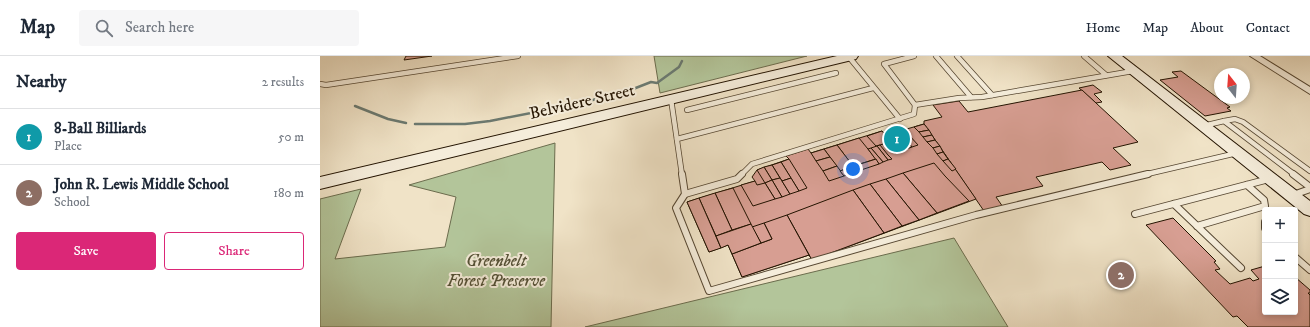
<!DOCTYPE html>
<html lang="en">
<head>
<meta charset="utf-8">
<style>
	body { margin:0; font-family:"IM FELL DW Pica",serif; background:#f6f6f7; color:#1f2937 }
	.controls { position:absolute; right:12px; bottom:12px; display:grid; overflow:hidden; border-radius:4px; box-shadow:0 2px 6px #0003 }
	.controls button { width:36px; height:36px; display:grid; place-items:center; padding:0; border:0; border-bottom:1px solid #e0e1e3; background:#fff; color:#1f2937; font:20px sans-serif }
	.compass { position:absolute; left:894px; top:12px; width:36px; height:36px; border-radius:50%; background:#fff; box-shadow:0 2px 6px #0003; rotate:343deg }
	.you { position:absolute; left:533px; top:113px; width:14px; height:14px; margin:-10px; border:3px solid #fff; border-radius:50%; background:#1a73e8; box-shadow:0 0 0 6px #1a73e833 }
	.badge { display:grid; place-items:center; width:26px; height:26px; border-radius:50%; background:#db2777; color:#fff; font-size:13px; font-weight:700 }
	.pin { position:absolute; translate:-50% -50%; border:2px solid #fff; box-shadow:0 1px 4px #0006 }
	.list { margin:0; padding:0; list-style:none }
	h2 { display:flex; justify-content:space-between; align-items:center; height:52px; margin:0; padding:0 16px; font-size:17px }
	h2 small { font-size:13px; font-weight:400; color:#747a83 }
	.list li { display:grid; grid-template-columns:26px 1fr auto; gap:12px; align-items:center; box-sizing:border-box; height:56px; padding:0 16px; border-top:1px solid #e0e1e3 }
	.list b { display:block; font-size:15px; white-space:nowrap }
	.list p { margin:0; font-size:13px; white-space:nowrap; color:#747a83 }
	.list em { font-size:13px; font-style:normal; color:#747a83 }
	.actions { display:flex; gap:8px; padding:12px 16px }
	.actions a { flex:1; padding:9px 0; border:1px solid #db2777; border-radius:4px; text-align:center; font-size:14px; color:#db2777 }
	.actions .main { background:#db2777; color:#fff }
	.icon { flex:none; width:22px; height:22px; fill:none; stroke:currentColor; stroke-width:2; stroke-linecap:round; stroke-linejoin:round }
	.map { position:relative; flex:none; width:990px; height:271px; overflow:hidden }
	header { display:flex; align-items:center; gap:24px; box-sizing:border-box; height:56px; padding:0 20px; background:#fff; border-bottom:1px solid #e0e1e3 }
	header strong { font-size:19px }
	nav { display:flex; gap:22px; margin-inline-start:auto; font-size:14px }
	.search { width:280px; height:36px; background:#f6f6f7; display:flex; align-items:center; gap:10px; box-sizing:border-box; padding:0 14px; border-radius:4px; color:#747a83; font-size:15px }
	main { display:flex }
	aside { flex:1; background:#fff }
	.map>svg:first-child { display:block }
</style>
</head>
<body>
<header>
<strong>Map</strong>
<div class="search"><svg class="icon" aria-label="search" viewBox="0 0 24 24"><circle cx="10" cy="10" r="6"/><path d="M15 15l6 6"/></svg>Search here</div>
<nav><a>Home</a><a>Map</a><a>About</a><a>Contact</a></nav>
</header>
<main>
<aside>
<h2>Nearby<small>2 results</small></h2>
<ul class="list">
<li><span class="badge" style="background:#0f9aa8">1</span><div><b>8-Ball Billiards</b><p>Place</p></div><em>50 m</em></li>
<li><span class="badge" style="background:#8d6e63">2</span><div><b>John R. Lewis Middle School</b><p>School</p></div><em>180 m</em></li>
</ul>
<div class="actions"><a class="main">Save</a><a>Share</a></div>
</aside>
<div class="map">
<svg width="990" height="271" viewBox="0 0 990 271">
	<rect width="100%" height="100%" fill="#f0e3c7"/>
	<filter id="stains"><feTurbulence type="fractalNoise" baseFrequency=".005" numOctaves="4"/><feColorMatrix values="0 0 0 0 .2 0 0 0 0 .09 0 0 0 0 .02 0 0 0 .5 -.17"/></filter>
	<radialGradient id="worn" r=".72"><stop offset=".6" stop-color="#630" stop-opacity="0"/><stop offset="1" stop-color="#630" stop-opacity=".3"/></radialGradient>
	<g fill="#b3c59a" stroke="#6b6c4d">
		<polygon points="334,0 487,0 340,37"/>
		<polygon points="235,87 231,271 0,271 0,143 41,133 15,203 125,191 136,141 89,129"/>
		<polygon points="634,182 688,271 265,271"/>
	</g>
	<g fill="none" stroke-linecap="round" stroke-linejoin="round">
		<g stroke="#6b7970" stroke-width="2.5">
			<polyline points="35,50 68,63 86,67"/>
			<polyline points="95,68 145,68 170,65 257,48 308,35 331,26 337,27 359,11 362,5"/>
		</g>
	</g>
	<g fill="#d79e92" stroke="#231300">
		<polygon points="86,0 112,0 84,4"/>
		<polygon points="861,15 910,51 907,52 911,55 885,60 840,24 858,21 852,16"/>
		<polygon points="773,29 782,36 774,38 782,46 776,47 759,32"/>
		<polygon points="762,34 818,86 793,92 811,109 790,114 782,106 716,121 723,130 676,141 683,151 664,155 604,68 604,65 622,61 613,49 639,45 648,56"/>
		<polygon points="604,68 656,143 492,204 489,199 422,221 408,189 389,196 367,146 435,125 432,121 437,114 469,103 466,100 488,93 491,97 562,75 566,79"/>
		<polygon points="604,68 609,74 599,76 594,71"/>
		<polygon points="584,74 589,79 584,81 592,91 575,97 567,87 571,86 566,79"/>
		<polygon points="609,74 612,79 603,81 599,76"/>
		<polygon points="562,75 571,86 556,90 547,80"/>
		<polygon points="589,79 598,89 592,91 584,81"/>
		<polygon points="612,79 615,84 607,86 603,81"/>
		<polygon points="539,82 556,103 533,110 517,89"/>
		<polygon points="615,84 620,90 613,92 607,86"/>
		<polygon points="517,89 533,110 520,115 504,93"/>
		<polygon points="560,89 568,99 572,103 568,104 557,90"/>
		<polygon points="557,90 568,104 563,106 551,92"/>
		<polygon points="620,90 623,96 617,98 613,92"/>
		<polygon points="551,92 563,106 559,108 548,93"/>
		<polygon points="504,93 510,101 496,105 491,97"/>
		<polygon points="623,96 628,103 623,105 617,98"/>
		<polygon points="510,101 517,110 503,115 496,105"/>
		<polygon points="469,103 487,132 479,135 461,106"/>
		<polygon points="556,103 559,108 535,116 531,111"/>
		<polygon points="628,103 636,113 632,115 623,105"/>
		<polygon points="461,106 471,122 462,125 452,109"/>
		<polygon points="614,107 625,120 649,145 617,157 583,117"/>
		<polygon points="452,109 460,122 452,124 444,111"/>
		<polygon points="517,110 524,120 509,125 503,115"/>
		<polygon points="444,111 452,124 445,127 437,114"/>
		<polygon points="531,111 535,116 524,120 520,115"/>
		<polygon points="583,117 617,157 599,164 566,123"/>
		<polygon points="460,122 462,125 470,138 462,141 452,124"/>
		<polygon points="471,122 479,135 470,138 462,125"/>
		<polygon points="566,123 599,164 582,170 550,128"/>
		<polygon points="452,124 462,141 455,143 445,127"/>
		<polygon points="435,125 437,129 445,127 455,143 433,150 421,129"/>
		<polygon points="550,128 582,170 564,177 533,134"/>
		<polygon points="413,132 431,168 412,174 395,137"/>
		<polygon points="533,134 564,177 492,204 467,159"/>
		<polygon points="395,137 412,174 396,180 379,142"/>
		<polygon points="379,142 401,192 389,196 367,146"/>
		<polygon points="467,159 489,199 422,221 412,198 452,183 444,167"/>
		<polygon points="853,162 896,205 894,206 900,213 895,214 910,228 930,222 933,225 939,223 931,214 945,210 945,256 975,256 975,221 990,234 990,237 988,237 990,239 990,271 928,271 917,260 913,261 826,169"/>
		<polygon points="444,167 452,183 441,187 432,171"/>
		<polygon points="431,168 441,187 412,198 408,189 401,192 396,180"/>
	</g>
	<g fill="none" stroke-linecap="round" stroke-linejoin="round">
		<defs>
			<g id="service-far1">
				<polyline points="594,0 564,8 595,49"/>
				<polyline points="616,0 651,41"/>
				<polyline points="637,0 672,39"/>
				<polyline points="764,0 786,19"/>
				<polyline points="529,1 580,63"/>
				<polyline points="0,28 6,29 198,0"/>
				<polyline points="351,43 362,119"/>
				<polyline points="367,54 516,17"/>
				<polyline points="904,65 915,63 923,66 990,115"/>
				<polyline points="883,70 904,65 975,119"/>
				<polyline points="357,83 553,32"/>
				<polyline points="421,119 432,108 594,58 595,49 639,42 662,41 813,15"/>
				<polyline points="823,119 917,97"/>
			</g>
			<g id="service">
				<polyline points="362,118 365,138 356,152 389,235 656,159 828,118"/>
				<polyline points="973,118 990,131"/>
				<polyline points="365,138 417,123 422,118"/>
				<polyline points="973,139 990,133"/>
				<polyline points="854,148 921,212"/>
				<polyline points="815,158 949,123"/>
				<polyline points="945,166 945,172"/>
				<polyline points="877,170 945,150 944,144 927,129"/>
				<polyline points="975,201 990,214"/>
			</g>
			<polygon id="minor" points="930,0 940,0 990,31 990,38"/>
			<g id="secondary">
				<polygon points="517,0 538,0 536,3 532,4 0,133 0,121"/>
				<polygon points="788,0 802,0 990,145 990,160 984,158"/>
			</g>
		</defs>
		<use href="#service-far1" stroke="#564732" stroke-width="6"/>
		<use href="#service" stroke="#564732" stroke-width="8"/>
		<use href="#minor" stroke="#564732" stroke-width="2"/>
		<use href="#secondary" stroke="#231300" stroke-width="2"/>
		<use href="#service-far1" stroke="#f5eddb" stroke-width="4.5"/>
		<use href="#service" stroke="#f5eddb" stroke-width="6"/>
		<use href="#minor" fill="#f5eddb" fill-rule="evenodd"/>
		<use href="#secondary" fill="#f5eddb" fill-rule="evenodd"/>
	</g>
	<g text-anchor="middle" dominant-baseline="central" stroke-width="4" stroke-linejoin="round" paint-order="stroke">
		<g font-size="17" fill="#231300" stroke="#f5eddb">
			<text transform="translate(262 46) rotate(-13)">Belvidere Street</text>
		</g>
		<g font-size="17" font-style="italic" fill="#555136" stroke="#f5eddb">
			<text x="176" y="205">Greenbelt<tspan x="176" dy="20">Forest Preserve</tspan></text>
		</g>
	</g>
	<rect width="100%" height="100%" filter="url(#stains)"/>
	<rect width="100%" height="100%" fill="url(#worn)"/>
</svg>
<div class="controls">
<button>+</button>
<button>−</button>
<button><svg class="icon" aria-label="layers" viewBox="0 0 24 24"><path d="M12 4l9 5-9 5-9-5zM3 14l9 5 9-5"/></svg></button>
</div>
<svg class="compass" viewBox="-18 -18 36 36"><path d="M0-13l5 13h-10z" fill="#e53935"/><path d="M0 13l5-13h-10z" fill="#747a83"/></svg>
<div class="you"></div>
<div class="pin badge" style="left:577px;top:83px;background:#0f9aa8">1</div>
<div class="pin badge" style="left:801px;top:219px;background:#8d6e63">2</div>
</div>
</main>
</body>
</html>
